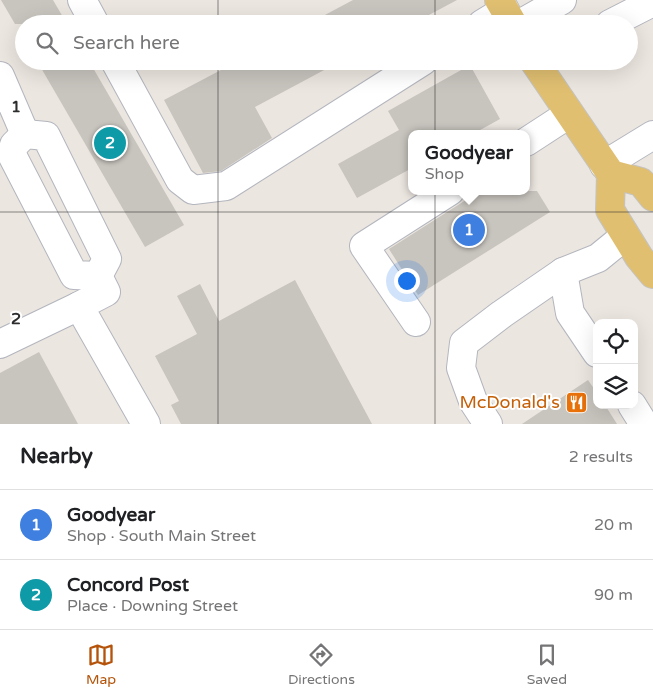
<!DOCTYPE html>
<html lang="en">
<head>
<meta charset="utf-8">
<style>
	body { margin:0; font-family:"Varela Round",sans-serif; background:#f6f6f6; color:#202124 }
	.controls { position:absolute; right:15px; bottom:15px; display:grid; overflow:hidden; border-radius:10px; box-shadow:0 5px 20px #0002 }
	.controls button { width:45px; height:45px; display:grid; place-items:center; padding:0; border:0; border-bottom:1px solid #e0e0e0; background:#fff; color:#202124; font:25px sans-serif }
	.you { position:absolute; left:406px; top:280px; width:18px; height:18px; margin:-12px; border:4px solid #fff; border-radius:50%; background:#1a73e8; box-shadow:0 0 0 8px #1a73e833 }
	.badge { display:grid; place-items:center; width:32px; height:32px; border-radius:50%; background:#b45309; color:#fff; font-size:16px; font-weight:700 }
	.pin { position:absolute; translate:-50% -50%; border:2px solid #fff; box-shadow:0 1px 5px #0006 }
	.popup { position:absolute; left:408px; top:130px; width:122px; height:65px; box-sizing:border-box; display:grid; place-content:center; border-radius:10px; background:#fff; filter:drop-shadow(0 1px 4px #0005); font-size:16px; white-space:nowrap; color:#757577 }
	.popup b { font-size:19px; color:#202124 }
	.popup::after { content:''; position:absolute; left:50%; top:100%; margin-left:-10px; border:10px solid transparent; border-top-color:#fff }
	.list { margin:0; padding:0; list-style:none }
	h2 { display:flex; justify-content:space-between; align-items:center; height:65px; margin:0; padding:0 20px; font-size:21px }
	h2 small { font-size:16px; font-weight:400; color:#757577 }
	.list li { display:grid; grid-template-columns:32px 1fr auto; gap:15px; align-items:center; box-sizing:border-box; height:70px; padding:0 20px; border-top:1px solid #e0e0e0 }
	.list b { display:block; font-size:19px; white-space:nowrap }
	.list p { margin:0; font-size:16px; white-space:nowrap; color:#757577 }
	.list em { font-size:16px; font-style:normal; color:#757577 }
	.icon { flex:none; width:28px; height:28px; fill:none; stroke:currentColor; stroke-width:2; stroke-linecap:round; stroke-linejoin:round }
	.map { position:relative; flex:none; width:653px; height:424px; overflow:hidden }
	.search { position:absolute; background:#fff; box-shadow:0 5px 20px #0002; left:15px; right:15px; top:15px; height:55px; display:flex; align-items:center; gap:12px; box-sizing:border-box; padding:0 18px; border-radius:28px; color:#757577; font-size:19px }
	.sheet { height:205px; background:#fff }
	nav { display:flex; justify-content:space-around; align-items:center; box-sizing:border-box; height:70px; border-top:1px solid #e0e0e0; background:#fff; font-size:14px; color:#757577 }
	nav a { display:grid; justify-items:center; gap:2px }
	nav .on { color:#b45309 }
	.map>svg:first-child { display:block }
</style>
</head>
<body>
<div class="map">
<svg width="653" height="424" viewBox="0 0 653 424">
	<rect width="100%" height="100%" fill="#ece6e0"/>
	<g fill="#c8c4be">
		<polygon points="1,0 53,0 67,24 15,24"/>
		<polygon points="353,0 457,0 412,24 308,24"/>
		<polygon points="37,61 89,61 184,225 145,247"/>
		<polygon points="238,61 341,61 255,107 272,138 221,171 203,173 164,100"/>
		<polygon points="470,65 500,119 473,134 412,134 412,168 357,198 338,164 399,130 388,111"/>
		<polygon points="480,191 537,191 550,212 418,295 389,249"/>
		<polygon points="295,280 372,424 181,424 171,405 179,401 155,356 197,334 177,296 200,284 219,321"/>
		<polygon points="39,352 78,424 0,424 0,373"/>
		<polygon points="588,380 597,393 597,405 605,405 617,424 522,424"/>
	</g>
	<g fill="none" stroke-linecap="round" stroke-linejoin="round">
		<defs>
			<g id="minor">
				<polyline points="82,0 95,24"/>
				<polyline points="482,24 505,10"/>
				<polyline points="520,24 562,0"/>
				<polyline points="610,24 653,2"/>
				<polyline points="115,61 180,180 193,190 226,186 423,61"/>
				<polyline points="0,76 25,134"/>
				<polygon points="25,134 46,136 107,259 98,276 74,275 12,155 14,145"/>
				<polyline points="526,142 569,114"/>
				<polyline points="604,165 653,135"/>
				<polyline points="563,272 570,313 597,353"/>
				<polyline points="98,276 106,292 79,306 146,424"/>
				<polyline points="416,322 364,246 450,191"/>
				<polyline points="0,344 79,306"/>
				<polyline points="632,405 642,421 642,424"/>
				<polyline points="488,424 473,401 461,368 464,343 502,314 563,272 598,258 625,236"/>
			</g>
			<g id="major">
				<polyline points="499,0 513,24"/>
				<polyline points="534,61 611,174 641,182 653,197"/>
				<polyline points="611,174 610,210 639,257 653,274"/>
			</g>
		</defs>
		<use href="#minor" stroke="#b3b6be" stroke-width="30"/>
		<use href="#major" stroke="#c4c4c4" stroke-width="30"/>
		<use href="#minor" stroke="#fff" stroke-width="28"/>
		<use href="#major" stroke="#e0bf71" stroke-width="28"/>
	</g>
	<path fill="none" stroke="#2c2c2c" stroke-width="1" stroke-opacity="0.55" d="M218 0V24M435 0V24M218 61V424M435 61V424M0 212H653"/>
	<defs>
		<symbol id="restaurant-square" viewBox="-11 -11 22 22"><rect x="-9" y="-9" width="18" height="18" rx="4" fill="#e8710a" stroke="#fff"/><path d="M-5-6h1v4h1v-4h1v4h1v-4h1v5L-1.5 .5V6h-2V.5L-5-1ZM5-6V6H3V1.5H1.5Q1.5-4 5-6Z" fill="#fff"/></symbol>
	</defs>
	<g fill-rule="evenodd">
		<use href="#restaurant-square" x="564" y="390" width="25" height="25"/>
	</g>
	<g text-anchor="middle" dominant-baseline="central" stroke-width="4" stroke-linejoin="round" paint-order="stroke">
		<g font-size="18" fill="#c56008" stroke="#fff" text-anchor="end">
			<text x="560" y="402">McDonald's</text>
		</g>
	</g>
	<g font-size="16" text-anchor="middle" font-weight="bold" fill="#2c2c2c" stroke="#fff" stroke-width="4" stroke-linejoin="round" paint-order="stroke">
		<text x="16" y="112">1</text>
		<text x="16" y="324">2</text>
	</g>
</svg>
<div class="controls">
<button><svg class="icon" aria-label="locate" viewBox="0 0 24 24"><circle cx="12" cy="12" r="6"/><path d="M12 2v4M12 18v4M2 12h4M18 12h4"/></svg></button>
<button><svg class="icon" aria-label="layers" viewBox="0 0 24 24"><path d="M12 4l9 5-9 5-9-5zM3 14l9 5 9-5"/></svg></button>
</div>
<div class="you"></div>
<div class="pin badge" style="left:469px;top:230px;background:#3f7fe0">1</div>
<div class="popup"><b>Goodyear</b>Shop</div>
<div class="pin badge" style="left:110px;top:143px;background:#0f9aa8">2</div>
<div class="search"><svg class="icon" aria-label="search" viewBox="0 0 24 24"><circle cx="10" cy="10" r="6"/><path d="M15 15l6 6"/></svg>Search here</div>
</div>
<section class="sheet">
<h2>Nearby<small>2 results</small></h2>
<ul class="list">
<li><span class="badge" style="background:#3f7fe0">1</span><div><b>Goodyear</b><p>Shop · South Main Street</p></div><em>20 m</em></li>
<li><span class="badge" style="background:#0f9aa8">2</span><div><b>Concord Post</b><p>Place · Downing Street</p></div><em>90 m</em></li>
</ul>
</section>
<nav>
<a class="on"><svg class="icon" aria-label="map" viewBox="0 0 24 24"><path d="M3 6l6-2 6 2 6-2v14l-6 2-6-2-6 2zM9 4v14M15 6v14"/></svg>Map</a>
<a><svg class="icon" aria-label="directions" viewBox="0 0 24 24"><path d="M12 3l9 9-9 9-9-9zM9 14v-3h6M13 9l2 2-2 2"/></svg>Directions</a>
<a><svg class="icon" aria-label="saved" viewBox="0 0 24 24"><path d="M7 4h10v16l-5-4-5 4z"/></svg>Saved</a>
</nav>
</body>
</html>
